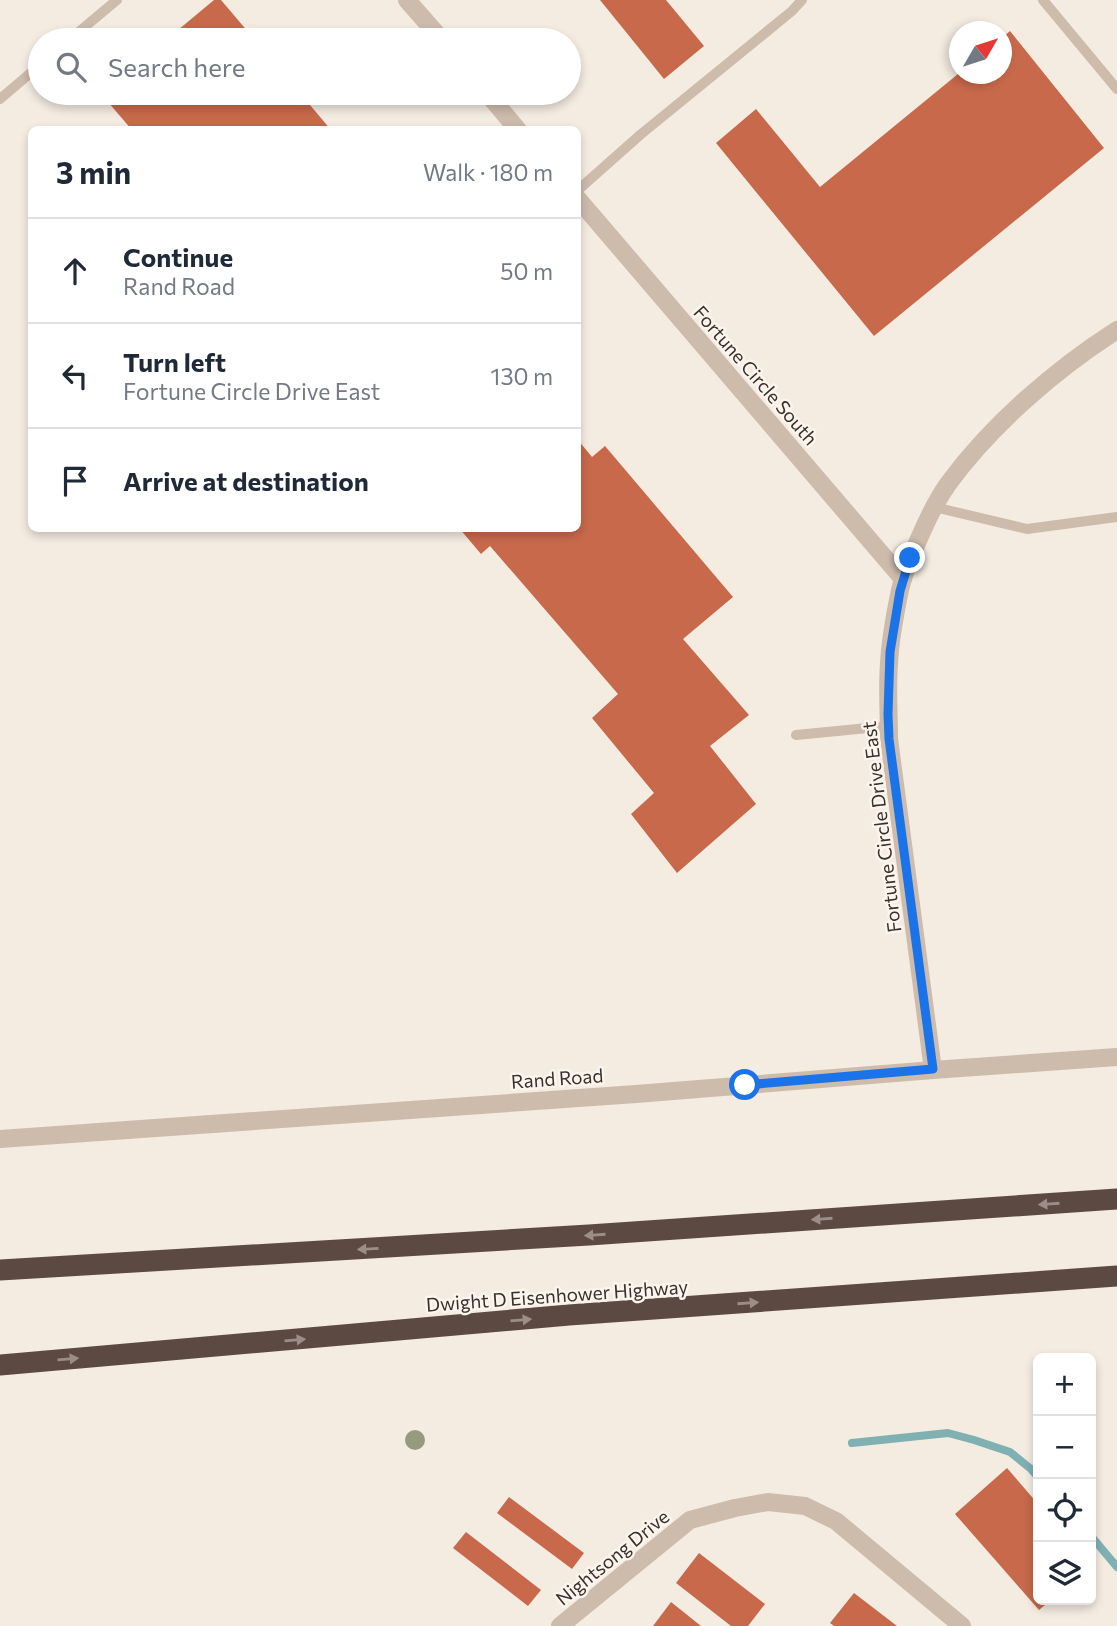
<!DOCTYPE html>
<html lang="en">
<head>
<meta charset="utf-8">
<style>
	body { margin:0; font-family:Commissioner,sans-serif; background:#f2f2f3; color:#1f2937 }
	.controls { position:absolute; right:21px; bottom:21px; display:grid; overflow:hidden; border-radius:10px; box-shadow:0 4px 10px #0003 }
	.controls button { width:63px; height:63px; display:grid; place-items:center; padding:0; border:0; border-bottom:2px solid #e0e1e3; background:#fff; color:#1f2937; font:35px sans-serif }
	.compass { position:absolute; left:949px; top:21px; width:63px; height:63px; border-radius:50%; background:#fff; box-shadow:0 4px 10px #0003; rotate:51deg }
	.stop { position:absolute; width:21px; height:21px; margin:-16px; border:5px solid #1a73e8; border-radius:50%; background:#fff }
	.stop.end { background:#1a73e8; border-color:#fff; box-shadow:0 2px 7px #0008 }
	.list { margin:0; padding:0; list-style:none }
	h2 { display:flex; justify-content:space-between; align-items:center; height:91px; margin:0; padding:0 28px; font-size:30px }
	h2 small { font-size:23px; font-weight:400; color:#747a83 }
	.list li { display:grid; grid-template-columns:46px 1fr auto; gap:21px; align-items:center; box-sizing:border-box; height:105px; padding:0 28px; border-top:2px solid #e0e1e3 }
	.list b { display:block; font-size:26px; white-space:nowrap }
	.list p { margin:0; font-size:23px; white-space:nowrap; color:#747a83 }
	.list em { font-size:23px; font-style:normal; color:#747a83 }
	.icon { flex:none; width:38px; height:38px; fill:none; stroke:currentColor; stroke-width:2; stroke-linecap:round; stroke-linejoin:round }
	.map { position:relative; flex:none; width:1117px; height:1626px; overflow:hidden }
	.search { position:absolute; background:#fff; box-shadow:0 4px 10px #0003; left:28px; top:28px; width:553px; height:77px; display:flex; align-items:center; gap:18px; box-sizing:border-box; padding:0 24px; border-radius:38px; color:#747a83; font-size:26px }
	.panel { position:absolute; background:#fff; box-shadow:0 4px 10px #0003; left:28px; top:126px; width:553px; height:406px; border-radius:10px }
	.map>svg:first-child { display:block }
</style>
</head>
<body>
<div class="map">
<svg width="1117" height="1626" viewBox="0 0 1117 1626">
	<rect width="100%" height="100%" fill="#f4ebe1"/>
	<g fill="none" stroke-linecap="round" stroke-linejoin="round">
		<g stroke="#7fb0b2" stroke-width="8">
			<polyline points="852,1443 948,1433 974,1440 1010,1452 1031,1469 1038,1477"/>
			<polyline points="1091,1536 1117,1567"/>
		</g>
	</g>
	<g fill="#c8694b">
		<polygon points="214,0 221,0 255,40 166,40"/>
		<polygon points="600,0 666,0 704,46 664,79"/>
		<polygon points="1010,31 1104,148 874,336 716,143 756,109 820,187 958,74 1002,74 1002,38"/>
		<polygon points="104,93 300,93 331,130 132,130 102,95"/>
		<polygon points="578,440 592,457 605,446 733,597 683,639 749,715 710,746 756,804 677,873 631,814 654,793 592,718 618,694 490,546 481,554 459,528 578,528"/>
		<polygon points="1007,1468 1038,1504 1038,1600 1051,1600 1039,1610 955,1514"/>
		<polygon points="509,1497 584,1553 572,1569 497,1513"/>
		<polygon points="466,1532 541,1590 528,1606 453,1548"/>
		<polygon points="699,1553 765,1604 748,1626 731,1626 676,1583"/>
		<polygon points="854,1593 897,1626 834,1626 830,1623"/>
		<polygon points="671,1602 701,1626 653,1626"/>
	</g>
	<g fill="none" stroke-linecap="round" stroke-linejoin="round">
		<g stroke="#cdbbac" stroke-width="10">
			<polyline points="1043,0 1117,89"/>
			<polyline points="69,40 117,0"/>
			<polyline points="0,99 40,65"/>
			<polyline points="578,190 640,135 792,11 802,0"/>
			<polyline points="934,507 1027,529 1117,517"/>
			<polyline points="796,735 889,726"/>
		</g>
		<g stroke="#cdbbac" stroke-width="18">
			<polyline points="407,0 442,40"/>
			<polyline points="487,93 518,130"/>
			<polyline points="578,199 903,579"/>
			<path d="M933 1070 889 739C889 714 887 689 889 664 890 639 895 614 900 590 903 577 908 563 914 550 924 527 934 504 948 484 991 425 1056 369 1117 330"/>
			<polyline points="0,1139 636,1094 933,1070 1117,1057"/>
			<polyline points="560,1626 690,1520 735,1508 768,1502 805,1506 836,1521 962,1626"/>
		</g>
		<g stroke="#5c4a42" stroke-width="21">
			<polyline points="0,1270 589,1235 1117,1199"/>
			<polyline points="0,1365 569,1315 1117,1276"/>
		</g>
	</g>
	<circle fill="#969b7f" cx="415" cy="1440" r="10"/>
	<defs><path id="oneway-solid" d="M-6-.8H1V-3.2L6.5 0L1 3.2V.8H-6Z" transform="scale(1.75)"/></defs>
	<g fill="#9c8e87">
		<use href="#oneway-solid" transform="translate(1049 1204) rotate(176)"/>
		<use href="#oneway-solid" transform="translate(822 1219) rotate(176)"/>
		<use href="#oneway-solid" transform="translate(595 1235) rotate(176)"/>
		<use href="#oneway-solid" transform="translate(368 1249) rotate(177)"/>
		<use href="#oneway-solid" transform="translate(748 1303) rotate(-4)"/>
		<use href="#oneway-solid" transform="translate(521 1320) rotate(-5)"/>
		<use href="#oneway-solid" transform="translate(295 1340) rotate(-5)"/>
		<use href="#oneway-solid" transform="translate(68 1359) rotate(-5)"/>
	</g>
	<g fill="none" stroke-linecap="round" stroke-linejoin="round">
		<polyline stroke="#1a73e8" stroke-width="9" points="745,1085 933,1069 889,739 888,714 890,652 900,591 910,558"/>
	</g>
	<g text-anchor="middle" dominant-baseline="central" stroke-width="5" stroke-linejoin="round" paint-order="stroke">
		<g font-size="19" fill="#3b302b" stroke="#fbf5ee">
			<text transform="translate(756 375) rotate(49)">Fortune Circle South</text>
			<text transform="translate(881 827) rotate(-97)">Fortune Circle Drive East</text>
			<text transform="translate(557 1078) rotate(-4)">Rand Road</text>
			<text transform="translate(557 1295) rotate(-4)">Dwight D Eisenhower Highway</text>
			<text transform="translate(612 1557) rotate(-39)">Nightsong Drive</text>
		</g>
	</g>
</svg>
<div class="controls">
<button>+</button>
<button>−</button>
<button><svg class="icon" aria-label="locate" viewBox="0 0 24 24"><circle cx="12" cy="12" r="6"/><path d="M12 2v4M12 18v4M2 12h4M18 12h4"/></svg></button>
<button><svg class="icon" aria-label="layers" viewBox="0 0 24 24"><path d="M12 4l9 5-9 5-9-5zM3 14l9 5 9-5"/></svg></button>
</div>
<svg class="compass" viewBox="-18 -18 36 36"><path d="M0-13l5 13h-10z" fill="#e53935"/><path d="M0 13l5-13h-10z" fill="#747a83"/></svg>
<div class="stop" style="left:745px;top:1085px"></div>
<div class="stop end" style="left:910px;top:558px"></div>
<div class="search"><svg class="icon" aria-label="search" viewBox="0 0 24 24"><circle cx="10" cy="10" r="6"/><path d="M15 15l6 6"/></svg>Search here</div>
<section class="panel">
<h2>3 min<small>Walk · 180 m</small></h2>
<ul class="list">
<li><svg class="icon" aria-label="ahead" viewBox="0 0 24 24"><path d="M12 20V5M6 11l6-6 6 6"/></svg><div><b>Continue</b><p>Rand Road</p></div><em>50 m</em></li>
<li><svg class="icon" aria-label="left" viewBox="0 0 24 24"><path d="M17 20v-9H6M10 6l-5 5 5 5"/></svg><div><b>Turn left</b><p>Fortune Circle Drive East</p></div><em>130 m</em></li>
<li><svg class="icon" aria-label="arrive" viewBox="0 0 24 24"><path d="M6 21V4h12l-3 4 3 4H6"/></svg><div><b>Arrive at destination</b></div></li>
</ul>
</section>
</div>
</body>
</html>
